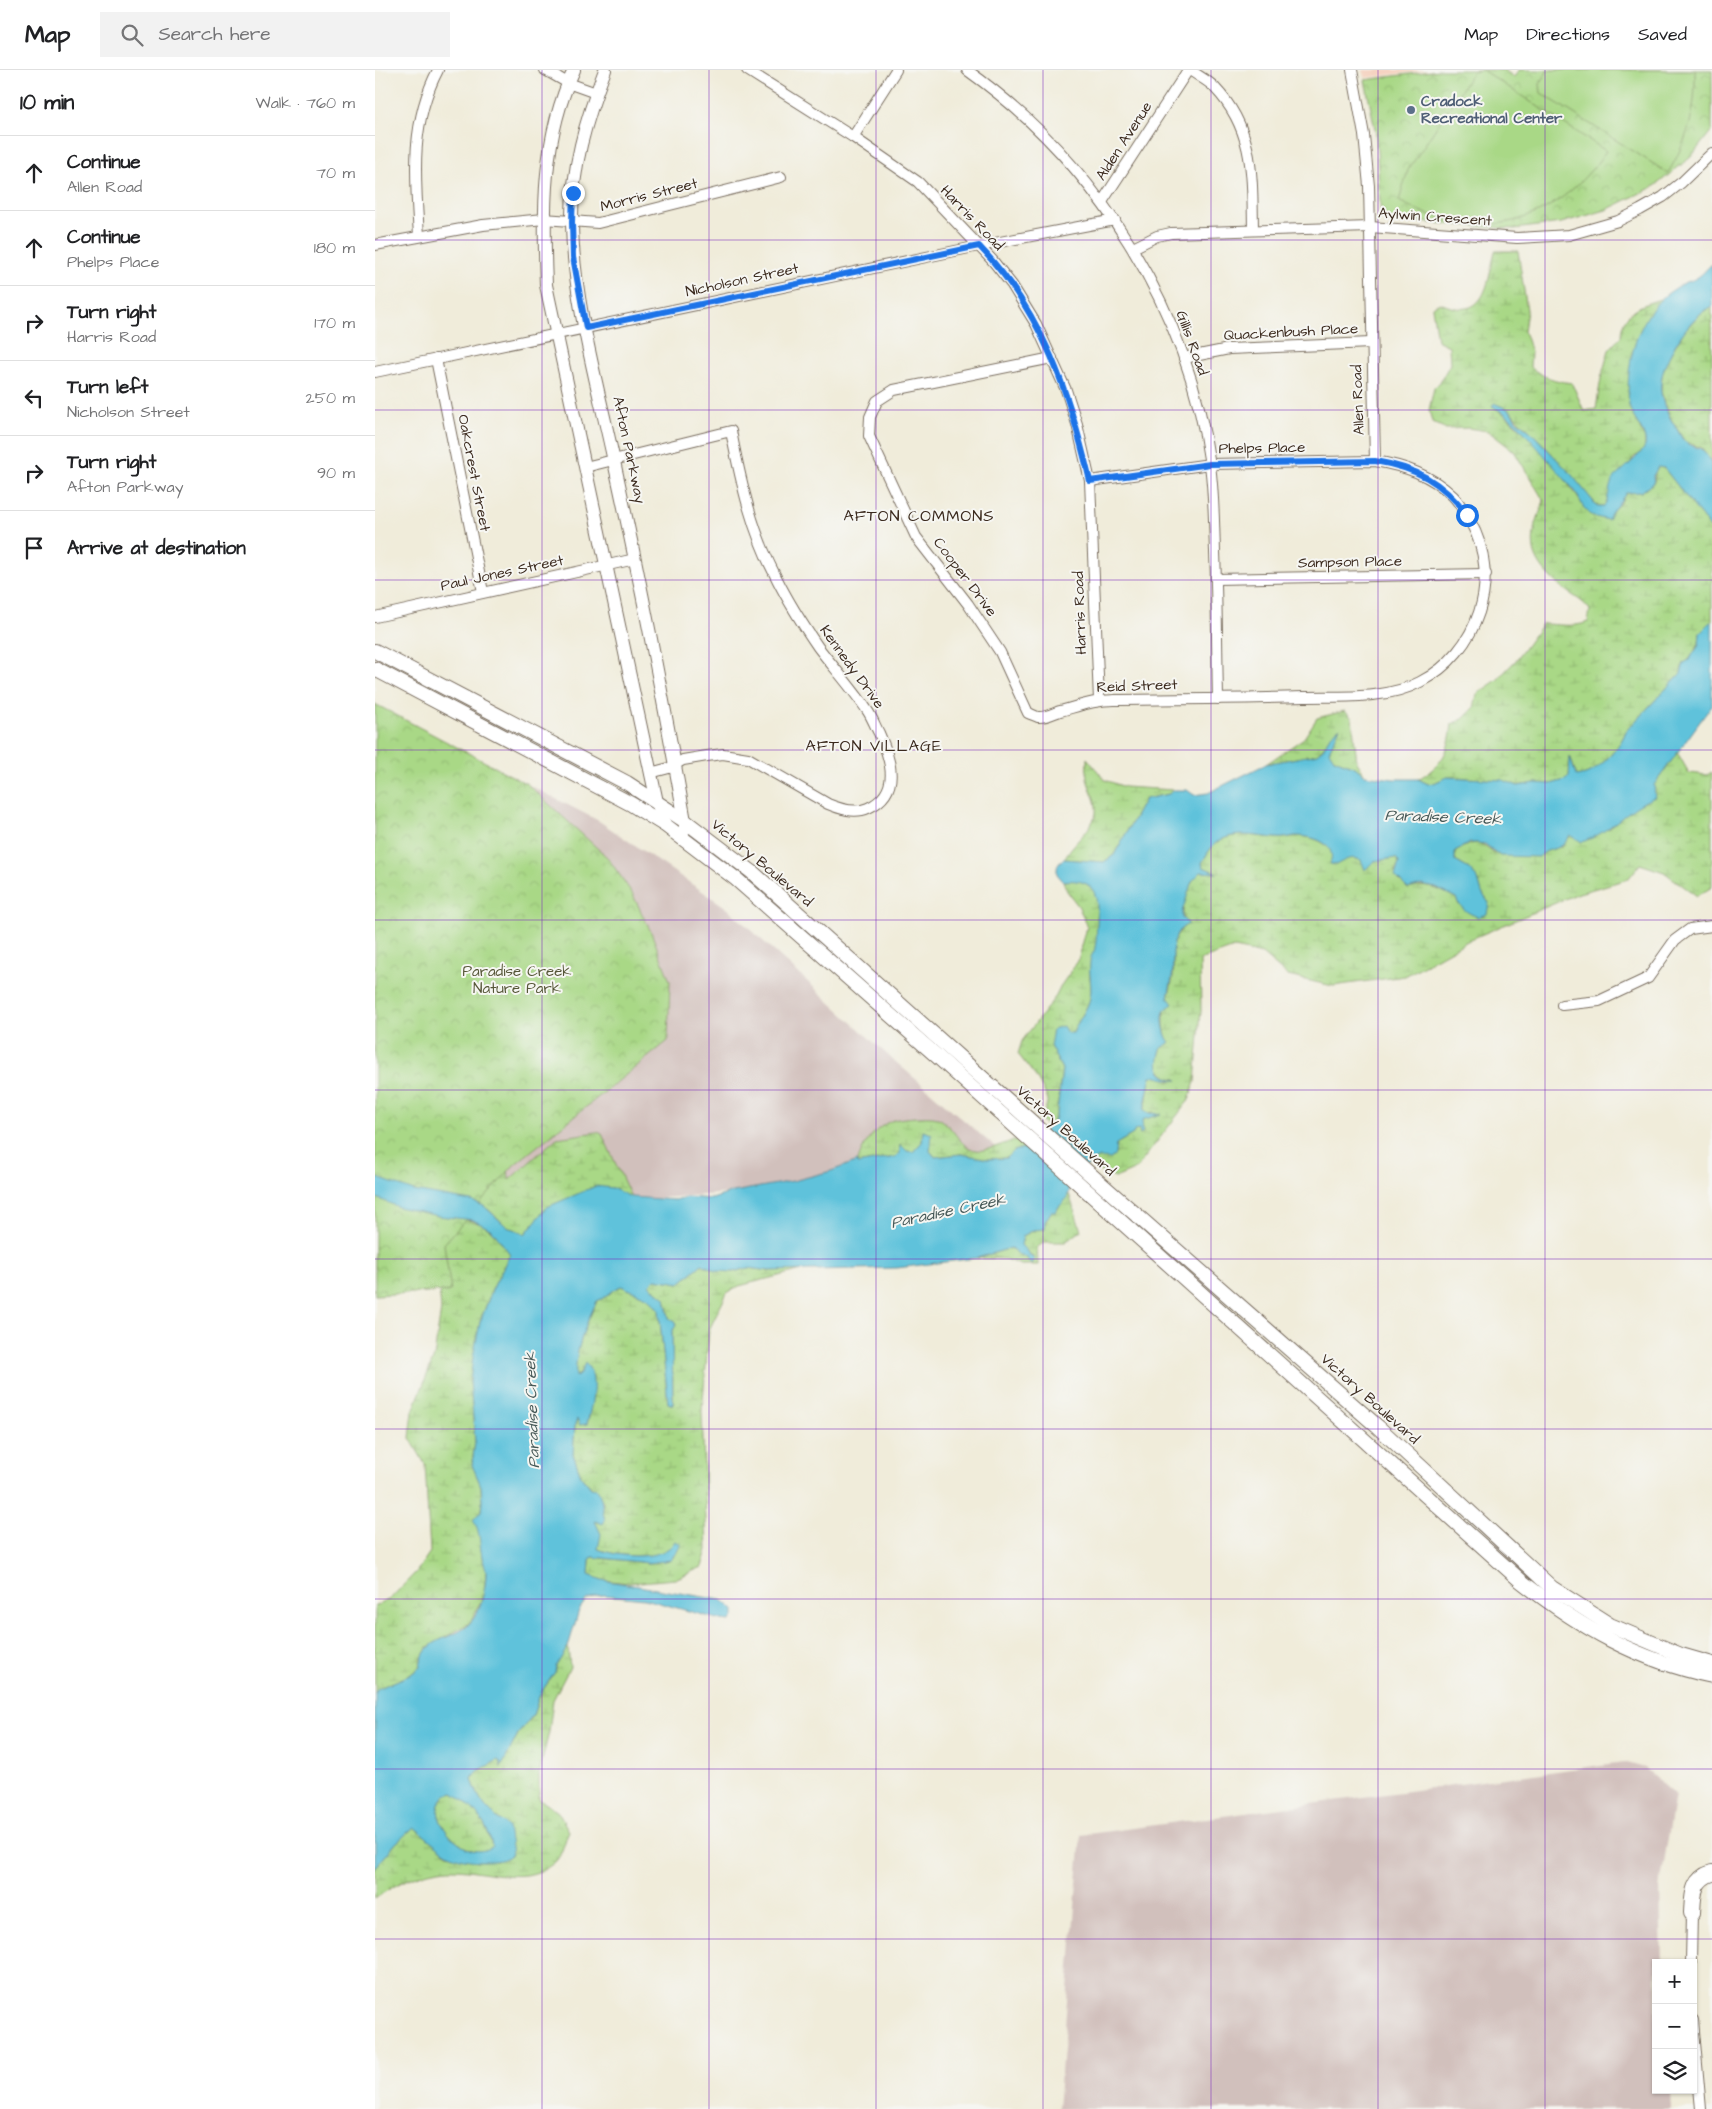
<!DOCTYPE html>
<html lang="en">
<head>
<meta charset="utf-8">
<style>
	body { margin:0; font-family:"Architects Daughter",sans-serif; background:#f2f2f2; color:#202124 }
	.controls { position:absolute; right:15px; bottom:15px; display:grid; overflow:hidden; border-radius:0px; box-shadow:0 1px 4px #0004 }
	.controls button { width:45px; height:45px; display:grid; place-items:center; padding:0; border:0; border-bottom:1px solid #e0e0e0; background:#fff; color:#202124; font:25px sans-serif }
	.stop { position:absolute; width:15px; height:15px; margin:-11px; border:4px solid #1a73e8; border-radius:50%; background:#fff }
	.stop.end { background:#1a73e8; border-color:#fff; box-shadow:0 1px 5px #0008 }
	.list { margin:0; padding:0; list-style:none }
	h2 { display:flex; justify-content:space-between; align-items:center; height:65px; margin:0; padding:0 20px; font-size:21px }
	h2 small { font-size:16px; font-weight:400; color:#757577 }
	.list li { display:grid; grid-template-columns:32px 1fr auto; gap:15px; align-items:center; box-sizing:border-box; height:75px; padding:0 20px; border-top:1px solid #e0e0e0 }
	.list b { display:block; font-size:19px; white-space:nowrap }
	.list p { margin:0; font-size:16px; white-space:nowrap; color:#757577 }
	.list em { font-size:16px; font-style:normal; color:#757577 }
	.icon { flex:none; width:28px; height:28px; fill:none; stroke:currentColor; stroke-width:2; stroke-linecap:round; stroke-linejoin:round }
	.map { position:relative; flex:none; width:1337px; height:2039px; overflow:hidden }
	header { display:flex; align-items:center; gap:30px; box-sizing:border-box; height:70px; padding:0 25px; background:#fff; border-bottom:1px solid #e0e0e0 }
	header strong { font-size:24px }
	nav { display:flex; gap:28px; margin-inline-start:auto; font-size:18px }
	.search { width:350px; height:45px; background:#f2f2f2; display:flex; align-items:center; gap:12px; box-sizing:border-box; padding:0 18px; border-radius:0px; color:#757577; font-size:19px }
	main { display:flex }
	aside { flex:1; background:#fff }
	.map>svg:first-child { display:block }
</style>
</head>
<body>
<header>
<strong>Map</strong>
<div class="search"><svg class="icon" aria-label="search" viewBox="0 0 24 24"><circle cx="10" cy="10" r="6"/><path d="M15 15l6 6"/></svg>Search here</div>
<nav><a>Map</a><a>Directions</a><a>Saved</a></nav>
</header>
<main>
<aside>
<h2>10 min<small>Walk · 760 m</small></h2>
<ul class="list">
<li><svg class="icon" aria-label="ahead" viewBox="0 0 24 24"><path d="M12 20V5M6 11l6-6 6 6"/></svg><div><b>Continue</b><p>Allen Road</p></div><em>70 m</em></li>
<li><svg class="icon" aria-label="ahead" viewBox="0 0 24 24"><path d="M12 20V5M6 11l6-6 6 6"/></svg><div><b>Continue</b><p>Phelps Place</p></div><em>180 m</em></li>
<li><svg class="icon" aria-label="right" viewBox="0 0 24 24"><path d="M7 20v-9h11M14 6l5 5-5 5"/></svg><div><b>Turn right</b><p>Harris Road</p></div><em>170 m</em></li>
<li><svg class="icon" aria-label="left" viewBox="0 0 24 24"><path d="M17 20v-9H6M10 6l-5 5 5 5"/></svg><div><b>Turn left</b><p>Nicholson Street</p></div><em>250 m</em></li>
<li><svg class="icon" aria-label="right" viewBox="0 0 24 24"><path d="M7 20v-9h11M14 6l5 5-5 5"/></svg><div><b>Turn right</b><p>Afton Parkway</p></div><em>90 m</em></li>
<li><svg class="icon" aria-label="arrive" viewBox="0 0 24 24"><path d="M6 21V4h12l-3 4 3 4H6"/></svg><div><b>Arrive at destination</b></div></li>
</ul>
</aside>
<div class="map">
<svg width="1337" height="2039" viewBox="0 0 1337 2039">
	<defs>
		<pattern id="wetland-marsh" width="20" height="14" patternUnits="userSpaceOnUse" patternTransform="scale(1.25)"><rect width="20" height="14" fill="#a9d886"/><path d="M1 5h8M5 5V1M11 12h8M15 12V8" fill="none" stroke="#92ba73"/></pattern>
		<pattern id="park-crowns" width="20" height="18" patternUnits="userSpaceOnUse" patternTransform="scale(1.25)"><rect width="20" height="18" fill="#a9d886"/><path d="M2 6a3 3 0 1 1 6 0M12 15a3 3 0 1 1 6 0" fill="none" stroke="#92ba73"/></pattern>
	</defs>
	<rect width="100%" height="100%" fill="#f6f6f2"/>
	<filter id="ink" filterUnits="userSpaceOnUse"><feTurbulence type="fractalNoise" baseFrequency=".02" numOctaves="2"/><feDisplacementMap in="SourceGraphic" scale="10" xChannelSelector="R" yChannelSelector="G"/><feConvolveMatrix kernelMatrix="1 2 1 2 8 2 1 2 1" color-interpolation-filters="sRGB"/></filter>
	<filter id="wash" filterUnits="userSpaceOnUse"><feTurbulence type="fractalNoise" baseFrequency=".0096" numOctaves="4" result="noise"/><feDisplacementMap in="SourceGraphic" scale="20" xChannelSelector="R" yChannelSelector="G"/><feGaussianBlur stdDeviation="1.12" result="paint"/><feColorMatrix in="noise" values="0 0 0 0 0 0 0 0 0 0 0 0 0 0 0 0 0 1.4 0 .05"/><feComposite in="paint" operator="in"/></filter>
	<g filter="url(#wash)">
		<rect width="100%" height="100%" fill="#f0ecda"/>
		<polygon fill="#f5d3c1" points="988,0 1052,0 990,8"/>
		<g fill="#d1c0bc">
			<polygon points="152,714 224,751 352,838 516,988 640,1094 601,1106 271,1129 69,1174 139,1095 293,971 295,911 276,862 257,823 233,788"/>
			<polygon points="1249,1692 1270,1698 1300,1725 1285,1817 1287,1893 1281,1893 1281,2020 1295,2020 1296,2039 683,2039 706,1765"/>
		</g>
		<g fill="url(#wetland-marsh)" stroke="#728152">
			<path d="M1120 181H1143L1152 240 1149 261 1156 282 1155 297C1168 307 1180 311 1197 313L1209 341 1221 339 1226 308 1234 280 1246 266C1247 240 1267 235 1288 228L1277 240 1254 336 1270 369V377L1267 383 1259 387 1252 398 1238 410 1233 431 1229 436H1222C1204 414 1185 392 1165 371 1155 360 1143 352 1135 340L1117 336C1145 352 1194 409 1209 438L1235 443 1245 433 1251 423 1266 422 1279 413 1280 400 1283 397 1289 398 1337 460V551L1325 563 1324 574 1314 590 1309 593 1306 603 1251 661C1246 676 1228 696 1213 703 1209 705 1204 705 1201 706L1196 688 1194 707 1190 710 1176 714 1160 713 1143 716 1127 710 1072 707 1059 713 1053 714 1043 709C1068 695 1074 682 1077 654L1088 649 1099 638 1102 624 1122 610 1141 590 1167 554C1182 554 1199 558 1213 552L1215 540C1207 529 1195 525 1185 516 1151 487 1154 470 1169 431L1139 381 1113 361 1093 358 1071 359 1057 352 1054 340 1059 318 1065 312 1075 294 1074 276 1062 270 1057 237 1065 233C1111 253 1112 214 1120 181Z"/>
			<polygon points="1337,236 1337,393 1327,378 1310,372 1296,349 1286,322 1287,302 1289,295 1309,261 1325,244"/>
			<path d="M970 641 977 648 982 692 990 705 980 697 959 689 955 685 954 681 964 658C954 667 952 676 942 684L891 694 929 668 942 648Z"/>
			<path d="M1302 682 1314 703 1332 705 1337 702V817L1322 826 1289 802 1265 794 1253 809 1204 823 1096 869 1030 906 958 916 913 906 887 884 859 878 825 890 826 941 820 1012 814 1030 761 1099 740 1108 713 1095 722 1088 740 1084 741 1074 758 1064 760 1060 764 1059 767 1050 779 1042 774 1043 769 1040C773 1028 773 1017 776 1006L788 1007 794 1011 801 1009C790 1008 786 1003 782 993L786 979 793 971C783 948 794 930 798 907 800 886 792 875 809 856 805 842 812 810 826 802L841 803 828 797 827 793C833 782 838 772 850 768 866 762 885 767 901 768 907 769 914 767 920 766 935 766 954 771 958 786L980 788 986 790 991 799 999 791 1021 788 1024 793 1020 801 1033 819C1053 813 1063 819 1081 828L1084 835 1114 833 1107 823 1103 809 1094 799 1080 791V781C1096 773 1103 768 1118 782H1169L1188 776 1195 765 1235 758C1246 745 1263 733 1279 727V715Z"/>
			<path d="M712 688 730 710 750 717 798 720 794 724 770 729 739 785 729 792 689 789C697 774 712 764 719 749 726 735 714 720 712 708 711 702 712 694 712 688Z"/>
			<path d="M701 810C714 813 721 820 723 833 722 847 723 862 721 876 719 884 716 888 715 898 714 910 718 920 714 932 710 943 702 952 698 963H692L675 976 687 999 682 1042 678 1052 672 1056 662 1046 670 1041 673 1029 661 1007 643 984 647 971 681 926 687 914 703 891 712 857 704 837 692 821 688 811Z"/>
			<path d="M540 1047C547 1047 557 1046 563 1048 581 1056 585 1084 609 1080 620 1078 632 1072 643 1069L652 1077 639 1081 632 1088 613 1089 586 1084 560 1087 555 1081 548 1061 547 1072 538 1082 532 1081 525 1075V1083L520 1087 482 1094C486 1077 499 1058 516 1051 523 1048 533 1048 540 1047Z"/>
			<polygon points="222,1062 227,1064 256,1127 237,1118 173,1137 150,1164 130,1155 114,1140 0,1086 133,1095 134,1110 182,1068"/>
			<path d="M694 1124 706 1161 690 1172H670L662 1177 663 1195H646L630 1189 602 1188 636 1178 645 1186 651 1187 657 1194 659 1188 646 1175 648 1166C660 1159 670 1157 676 1142L681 1141Z"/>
			<path d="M82 1149C111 1151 119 1161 135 1184L117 1220 105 1252 95 1310 100 1372 97 1394 106 1416 107 1431 104 1459 107 1487 111 1500 109 1525 95 1553 53 1577 46 1589 45 1597 35 1605 3 1619 0 1623V1536L15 1529 42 1501 55 1482 50 1394 35 1368 38 1341 59 1287 66 1239 62 1198 23 1183Z"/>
			<path d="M327 1194 341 1201 358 1202 373 1198 394 1201 431 1199 364 1216 352 1223 334 1260 327 1341 332 1480 327 1497 300 1509 254 1513 227 1510 214 1505 215 1490 217 1487 274 1493 296 1490 306 1475C297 1476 290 1483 281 1485 267 1488 237 1485 223 1479L220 1450 224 1451 228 1442V1431L206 1406 198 1384 200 1354 202 1349 212 1354 215 1342 205 1304 200 1307C199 1282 211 1254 222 1231 231 1228 237 1220 246 1216L274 1228 284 1240 293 1333 298 1334 297 1262 302 1253 294 1248 290 1228 273 1215 280 1209 305 1213Z"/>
			<path d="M193 1577 195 1597 178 1630 174 1662 164 1704V1729L183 1742 194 1761C190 1769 187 1786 180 1792 152 1817 113 1800 80 1799 52 1798 22 1812 0 1829V1798L21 1773 39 1757 72 1784 122 1791 133 1763 132 1757C113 1740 105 1735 97 1709L101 1702 123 1689 126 1692V1697L143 1664 158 1645 165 1624 180 1602 181 1596Z"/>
			<path d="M78 1723C99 1736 112 1752 117 1777 88 1798 38 1733 78 1723Z"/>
		</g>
		<g fill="url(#park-crowns)" stroke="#728152">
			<polygon points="1064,0 1129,0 1139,7 1144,0 1337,0 1337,60 1316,87 1280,116 1231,140 1186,153 1139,159 1006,149 1001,64 990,10"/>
			<polygon points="0,634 152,714 233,788 257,823 276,862 295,911 293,971 139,1095 69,1174 76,1221 0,1225"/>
		</g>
		<g fill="#a9d886" stroke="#728152">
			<path d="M1107 0 1231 81C1178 157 1105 175 1024 131L1033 100 1098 2Z"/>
			<path d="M1173 0H1320C1321 41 1314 67 1293 103L1166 23 1165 13Z"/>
		</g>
		<g fill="#5ec2db" stroke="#4c767c" fill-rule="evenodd">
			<path d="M1337 194V236C1321 244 1310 259 1301 274 1283 305 1279 324 1300 356 1303 360 1306 368 1310 372 1321 380 1328 374 1336 392 1337 399 1337 448 1337 460L1289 398 1283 397 1278 406 1279 413 1266 422 1251 423C1245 433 1236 440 1233 450L1217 446 1209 438 1200 421 1142 354 1129 343 1117 336 1119 333 1135 340 1141 350 1155 361 1196 404 1222 436H1229C1235 428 1233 415 1239 408 1245 402 1269 382 1270 376 1273 362 1255 348 1254 334 1250 297 1260 255 1287 228 1293 223 1302 217 1309 213 1314 211 1319 210 1323 207 1328 204 1332 198 1337 194Z"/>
			<path d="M1337 551V635L1279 715 1280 727C1252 737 1236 763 1207 772L1195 765C1186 784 1176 774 1164 787L1125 786 1110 774 1102 773H1095L1080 781V791L1094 799 1103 809 1107 823 1114 833 1112 844 1103 847C1093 843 1085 839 1081 828L1061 818 1046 815 1033 819 1020 806 1024 793 1021 788 999 791 990 800 986 790C976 786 970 790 961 795L955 794C963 773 938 766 920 766 914 767 908 769 901 768 885 767 866 762 850 768 838 772 833 782 827 793L828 797 842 803 826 802 817 811 807 842V848L814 854C792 862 800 891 797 908 796 914 794 921 793 927L798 934C795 936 790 939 789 942 786 950 790 968 795 972L786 979C781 997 782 1007 803 1010 794 1011 786 1007 776 1006L769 1040 774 1043 786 1044 767 1050 768 1062 765 1064 764 1059 760 1060 758 1064 741 1074 740 1084 736 1089 722 1088C713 1095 702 1104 696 1114 694 1119 694 1124 691 1129 688 1135 683 1135 681 1142H676L670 1152V1159L658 1160 648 1166 646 1175 659 1189 656 1194 651 1187 645 1186 636 1178 602 1188 522 1198 394 1201 373 1198 358 1202 341 1201 327 1194 305 1213 280 1209 274 1215 290 1228 294 1248 302 1253 297 1262 298 1335 293 1333 284 1240 274 1228 246 1216C237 1220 231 1228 222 1231 211 1253 199 1282 201 1307L205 1304 210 1293C225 1306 216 1337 212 1354L205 1355 202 1349 200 1354 198 1384 206 1406 216 1418 222 1419C229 1432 226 1437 230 1450L228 1454 220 1451 226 1464 223 1479C243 1487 289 1492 300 1471L306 1474 296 1490 274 1493 217 1487 215 1490 214 1505 227 1510 347 1530 359 1540V1547L355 1551 346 1550 270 1529 229 1525 221 1526 211 1530 204 1540 193 1577 181 1596 180 1602 165 1624 158 1645 143 1664 126 1698V1692L123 1690 101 1702 97 1709C105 1735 113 1740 133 1757L137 1784C130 1791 121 1791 112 1791 73 1791 68 1780 39 1757L21 1773 0 1798V1623L2 1619 35 1605 45 1597C49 1565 79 1571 95 1553 106 1541 111 1518 111 1502 111 1497 108 1492 107 1487 104 1473 106 1462 98 1450L106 1441 107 1431 106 1416 97 1395 100 1372 95 1311 98 1287 105 1252 117 1220 135 1184 117 1160 98 1150 63 1146 23 1137 0 1127V1107L39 1121 96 1131 109 1136 130 1155 150 1164 172 1137 221 1116 237 1118 256 1127 300 1130 311 1127 337 1129 358 1122 418 1111 456 1101 483 1091 482 1094 520 1087 525 1083V1074L532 1081 538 1082 547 1072 548 1061 557 1064 555 1081 560 1087 586 1084 613 1089 632 1088 639 1081 652 1077 679 1052 682 1042 687 999 675 976 678 959 688 956 692 963H698C702 952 710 943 714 932 719 917 712 903 716 887 717 884 720 881 720 877 722 870 721 861 722 854 723 825 722 808 688 811L682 804C682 796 682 792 689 789L729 792 739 785 770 729 794 724 798 720H812L819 725 833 723 891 694 942 684 948 679 955 666 965 657 954 681 959 689 980 697 990 705 1019 709H1043L1053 714 1059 713 1072 707 1128 710 1143 716 1160 713 1176 714 1190 710 1194 707 1195 686 1201 706C1204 705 1209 705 1213 703 1228 696 1246 676 1251 661L1306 603 1309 593 1314 590 1324 575 1325 563ZM78 1723C98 1736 112 1752 117 1776 89 1799 38 1733 78 1723Z"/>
		</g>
	</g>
	<g filter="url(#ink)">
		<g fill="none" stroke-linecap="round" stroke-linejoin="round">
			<defs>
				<g id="minor">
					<polyline points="170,0 193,13 221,23"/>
					<polyline points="372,0 478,67 543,112 618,191 637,215 661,254 691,320 702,354 715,411 724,630"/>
					<path d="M592 0C721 92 813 237 835 395 839 424 839 453 840 482 842 531 842 580 843 629"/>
					<path d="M815 0C823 6 834 11 840 18 880 60 877 107 878 160"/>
					<polyline points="977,0 989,65 994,116 1000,391"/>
					<polyline points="478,67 521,0"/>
					<polyline points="727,132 813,0"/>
					<path d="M44 165C40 107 35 53 63 0"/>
					<polyline points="0,175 108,155 169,149 223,153 406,107"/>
					<polyline points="758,178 782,166 796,163 995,157 1142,168 1194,165 1243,151 1265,140 1288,127 1307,112 1337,83"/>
					<path d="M677 288 519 320 502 331 495 347 494 366 541 467 593 534 625 582 653 643C656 644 660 646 663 647 670 648 679 643 685 641 704 636 721 630 740 630 803 629 866 629 929 627 966 626 1011 630 1045 612 1103 582 1128 509 1095 451 1090 443 1085 433 1078 426 1056 405 1030 396 1000 391L835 394 715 411"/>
					<polyline points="809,288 854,279 996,273"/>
					<polyline points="61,289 108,522"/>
					<polyline points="0,302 604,176 740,150"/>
					<path d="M210 397 356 361C366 413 377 462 402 509 414 533 428 555 443 577 459 598 477 618 492 640 497 647 500 656 504 663 516 690 527 722 493 738 480 744 465 739 453 734L373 688 348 684 332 686 308 690 294 698 275 703"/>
					<polyline points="841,509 1111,504"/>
					<polyline points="0,547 260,489"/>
					<polyline points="1187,935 1224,931 1273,908 1300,870 1315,859 1337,856"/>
					<polyline points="1316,1893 1317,1843"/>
					<polyline points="1318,1950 1326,2039"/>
				</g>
				<g id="tertiary">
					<path d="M199 0C167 67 168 142 171 215L282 732 290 755"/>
					<path d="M230 0C211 49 196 100 197 153 198 231 224 320 240 396 266 514 289 633 310 751V759"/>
				</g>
				<g id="secondary">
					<polyline points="0,581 252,713 310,751 377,802 725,1113 1003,1357 1177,1518 1235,1555 1306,1585 1337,1594"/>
					<path d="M0 599 256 734 290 755 361 809 563 987 1146 1511C1206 1558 1262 1590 1337 1606"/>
				</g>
				<path id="primary" d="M1317 1843C1318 1826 1317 1809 1337 1803"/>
			</defs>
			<use href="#minor" stroke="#7a6e60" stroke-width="12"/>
			<use href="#tertiary" stroke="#7a6e60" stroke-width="14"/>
			<use href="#secondary" stroke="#7a6e60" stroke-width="16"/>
			<use href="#primary" stroke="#7a6e60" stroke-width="18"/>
			<use href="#minor" stroke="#fff" stroke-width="10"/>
			<use href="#tertiary" stroke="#fff" stroke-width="12"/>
			<use href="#secondary" stroke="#fff" stroke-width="14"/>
			<use href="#primary" stroke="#fff" stroke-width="16"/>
		</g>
	</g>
	<g fill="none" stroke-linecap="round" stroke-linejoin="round" filter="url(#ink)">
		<path stroke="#1a73e8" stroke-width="6" d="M198 123 197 152 198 187 211 258 604 176C668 243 694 322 715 411L835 394 1000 391C1041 398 1067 411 1092 445"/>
	</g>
	<path fill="none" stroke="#7b2cbf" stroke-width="1" stroke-opacity="0.55" d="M167 0V2039M334 0V2039M501 0V2039M668 0V2039M836 0V2039M1003 0V2039M1170 0V2039M0 170H1337M0 340H1337M0 510H1337M0 680H1337M0 850H1337M0 1020H1337M0 1189H1337M0 1359H1337M0 1529H1337M0 1699H1337M0 1869H1337"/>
	<circle fill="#5c6f8a" stroke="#f6f6f2" stroke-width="2" cx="1036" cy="40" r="5"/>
	<g text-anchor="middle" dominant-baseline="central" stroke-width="4" stroke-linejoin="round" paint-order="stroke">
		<g font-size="15" font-weight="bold" fill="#4e5e75" stroke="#f6f6f2" text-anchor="start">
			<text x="1046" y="31">Cradock<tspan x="1046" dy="17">Recreational Center</tspan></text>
		</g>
		<g font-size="15" fill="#3b2a1e" stroke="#f6f6f2">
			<text transform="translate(749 71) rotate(-57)">Alden Avenue</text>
			<text transform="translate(274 125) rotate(-14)">Morris Street</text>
			<text transform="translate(1060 147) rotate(4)">Aylwin Crescent</text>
			<text transform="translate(597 148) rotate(46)">Harris Road</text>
			<text transform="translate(367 210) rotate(-12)">Nicholson Street</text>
			<text transform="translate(916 262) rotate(-3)">Quackenbush Place</text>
			<text transform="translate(817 273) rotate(70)">Gillis Road</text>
			<text transform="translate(983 330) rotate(-92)">Allen Road</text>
			<text transform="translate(887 378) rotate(-1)">Phelps Place</text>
			<text transform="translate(254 380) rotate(78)">Afton Parkway</text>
			<text transform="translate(99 403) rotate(79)">Oakcrest Street</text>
			<text transform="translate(975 492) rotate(-1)">Sampson Place</text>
			<text transform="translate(127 503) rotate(-12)">Paul Jones Street</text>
			<text transform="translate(590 507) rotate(53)">Cooper Drive</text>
			<text transform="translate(705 543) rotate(-92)">Harris Road</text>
			<text transform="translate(477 597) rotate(54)">Kennedy Drive</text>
			<text transform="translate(762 616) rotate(-2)">Reid Street</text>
			<text transform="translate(387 793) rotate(40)">Victory Boulevard</text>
			<text transform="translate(691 1061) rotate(42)">Victory Boulevard</text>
			<text transform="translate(995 1329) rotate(42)">Victory Boulevard</text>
		</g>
		<g font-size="15" fill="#565638" stroke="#f6f6f2">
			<text x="142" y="901">Paradise Creek<tspan x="142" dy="17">Nature Park</tspan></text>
		</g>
		<g font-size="16" letter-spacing="1" fill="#3b2a1e" stroke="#f6f6f2">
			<text x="544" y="446">AFTON COMMONS</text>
			<text x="499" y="676">AFTON VILLAGE</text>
		</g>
		<g font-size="16" font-style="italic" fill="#465857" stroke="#f6f6f2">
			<text transform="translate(1068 747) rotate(2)">Paradise Creek</text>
			<text transform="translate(573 1141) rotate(-12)">Paradise Creek</text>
			<text transform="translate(157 1340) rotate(-92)">Paradise Creek</text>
		</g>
	</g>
</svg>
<div class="controls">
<button>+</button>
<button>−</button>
<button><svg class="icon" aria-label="layers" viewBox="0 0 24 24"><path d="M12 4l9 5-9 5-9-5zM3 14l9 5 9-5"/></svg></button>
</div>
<div class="stop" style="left:1092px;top:445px"></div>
<div class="stop end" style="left:198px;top:123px"></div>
</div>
</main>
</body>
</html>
